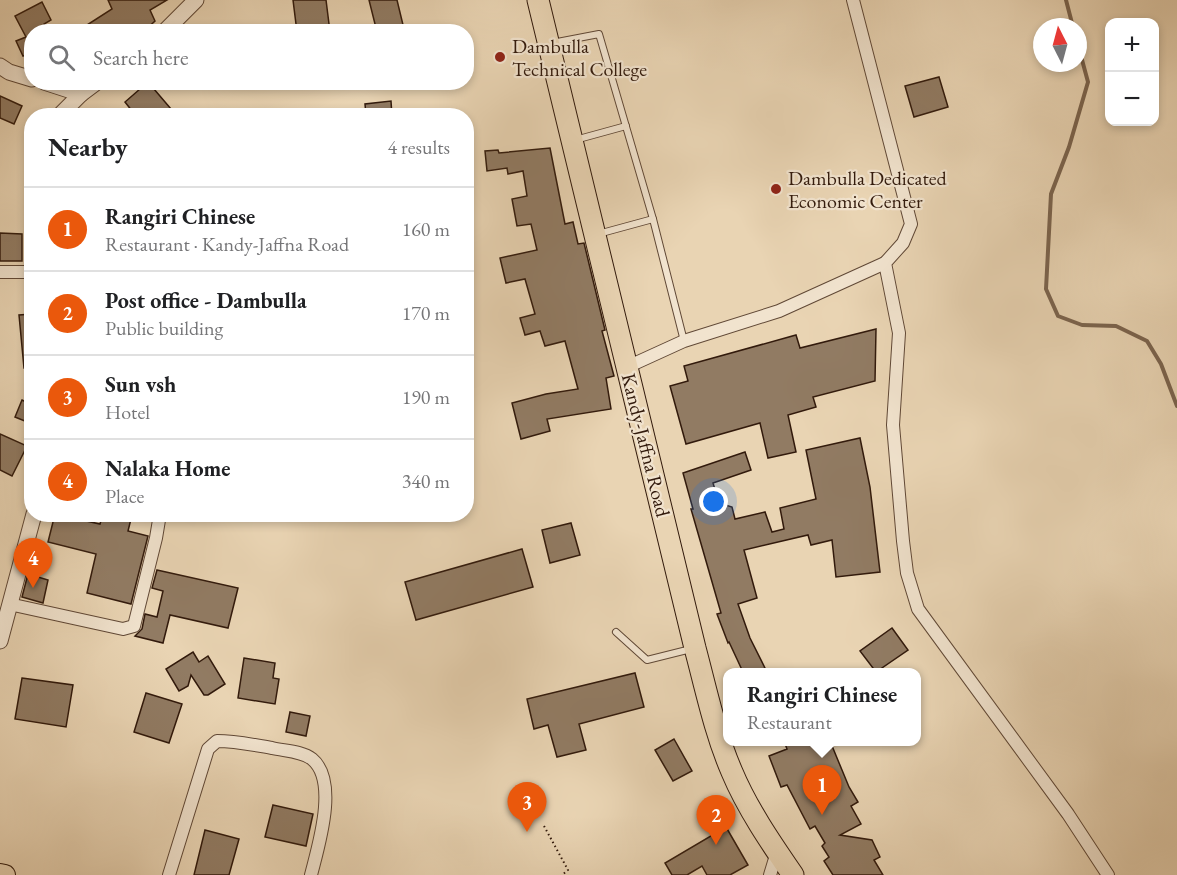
<!DOCTYPE html>
<html lang="en">
<head>
<meta charset="utf-8">
<style>
	body { margin:0; font-family:"EB Garamond",serif; background:#f2f2f2; color:#202124 }
	.controls { position:absolute; right:18px; top:18px; display:grid; overflow:hidden; border-radius:12px; box-shadow:0 3px 9px #0003 }
	.controls button { width:54px; height:54px; display:grid; place-items:center; padding:0; border:0; border-bottom:2px solid #e0e0e0; background:#fff; color:#202124; font:30px sans-serif }
	.compass { position:absolute; left:1033px; top:18px; width:54px; height:54px; border-radius:50%; background:#fff; box-shadow:0 3px 9px #0003; rotate:354deg }
	.you { position:absolute; left:714px; top:502px; width:21px; height:21px; margin:-15px; border:4px solid #fff; border-radius:50%; background:#1a73e8; box-shadow:0 0 0 9px #1a73e833 }
	.badge { display:grid; place-items:center; width:39px; height:39px; border-radius:50%; background:#ea580c; color:#fff; font-size:20px; font-weight:700 }
	.pin { position:absolute; translate:-50% -50px; filter:drop-shadow(0 2px 3px #0008) }
	.pin::after { content:''; position:absolute; top:32px; width:21px; height:18px; background:inherit; clip-path:polygon(0 0,100% 0,50% 100%) }
	.popup { position:absolute; left:723px; top:668px; width:198px; height:78px; box-sizing:border-box; display:grid; place-content:center; border-radius:12px; background:#fff; filter:drop-shadow(0 2px 4px #0005); font-size:20px; white-space:nowrap; color:#757577 }
	.popup b { font-size:22px; color:#202124 }
	.popup::after { content:''; position:absolute; left:50%; top:100%; margin-left:-12px; border:12px solid transparent; border-top-color:#fff }
	.list { margin:0; padding:0; list-style:none }
	h2 { display:flex; justify-content:space-between; align-items:center; height:78px; margin:0; padding:0 24px; font-size:26px }
	h2 small { font-size:20px; font-weight:400; color:#757577 }
	.list li { display:grid; grid-template-columns:39px 1fr auto; gap:18px; align-items:center; box-sizing:border-box; height:84px; padding:0 24px; border-top:2px solid #e0e0e0 }
	.list b { display:block; font-size:22px; white-space:nowrap }
	.list p { margin:0; font-size:20px; white-space:nowrap; color:#757577 }
	.list em { font-size:20px; font-style:normal; color:#757577 }
	.icon { flex:none; width:33px; height:33px; fill:none; stroke:currentColor; stroke-width:2; stroke-linecap:round; stroke-linejoin:round }
	.map { position:relative; flex:none; width:1177px; height:875px; overflow:hidden }
	.search { position:absolute; background:#fff; box-shadow:0 3px 9px #0003; left:24px; top:24px; width:450px; height:66px; display:flex; align-items:center; gap:15px; box-sizing:border-box; padding:0 21px; border-radius:24px; color:#757577; font-size:22px }
	.panel { position:absolute; background:#fff; box-shadow:0 3px 9px #0003; left:24px; top:108px; width:450px; height:414px; border-radius:24px }
	.map>svg:first-child { display:block }
</style>
</head>
<body>
<div class="map">
<svg width="1177" height="875" viewBox="0 0 1177 875">
	<rect width="100%" height="100%" fill="#e9d4b3"/>
	<filter id="stains"><feTurbulence type="fractalNoise" baseFrequency=".00333" numOctaves="4"/><feColorMatrix values="0 0 0 0 .2 0 0 0 0 .09 0 0 0 0 .02 0 0 0 .5 -.17"/></filter>
	<radialGradient id="worn" r=".72"><stop offset=".6" stop-color="#630" stop-opacity="0"/><stop offset="1" stop-color="#630" stop-opacity=".3"/></radialGradient>
	<g fill="none" stroke-linecap="round" stroke-linejoin="round">
		<g stroke="#7b644e" stroke-width="4">
			<polyline points="1066,0 1073,27"/>
			<polyline points="1078,45 1088,82 1069,147 1051,194 1046,289 1058,316 1082,325 1116,326 1147,341 1161,364 1177,406"/>
		</g>
	</g>
	<g fill="#917b63" stroke="#321a0c" stroke-width="1.5">
		<polygon points="108,0 167,0 150,10 155,21 143,32 76,32 112,9"/>
		<polygon points="293,0 326,0 330,32 297,32"/>
		<polygon points="369,0 397,0 404,29 396,32 377,32"/>
		<polygon points="42,2 51,20 44,24 47,32 32,32 32,53 23,56 16,41 26,37 15,16"/>
		<polygon points="939,77 948,107 914,117 905,86"/>
		<polygon points="148,82 177,116 136,116 125,102"/>
		<polygon points="0,96 22,106 14,124 0,118"/>
		<polygon points="391,101 392,116 366,116 365,104"/>
		<polygon points="550,148 565,224 573,222 578,244 584,243 605,330 602,331 614,376 606,378 611,409 547,419 550,431 521,439 512,403 546,394 578,389 565,341 545,346 540,331 525,335 520,318 535,314 525,279 506,283 500,258 537,250 531,224 517,226 512,199 527,196 523,171 508,174 507,168 487,171 485,151 498,150 499,153"/>
		<polygon points="0,233 22,234 22,261 0,261"/>
		<polygon points="32,314 32,368 24,368 19,315"/>
		<polygon points="876,329 875,381 813,397 816,407 788,415 796,452 768,458 760,423 686,444 670,386 688,381 684,366 796,335 800,348"/>
		<polygon points="22,400 32,405 32,424 15,417"/>
		<polygon points="0,434 27,446 12,476 0,470"/>
		<polygon points="860,438 870,487 880,572 836,577 832,540 811,545 808,535 744,550 757,598 738,604 750,638 765,668 755,672 743,672 729,642 728,643 717,614 721,613 691,509 693,509 683,473 745,452 751,470 713,483 719,503 732,507 735,519 765,512 772,532 784,529 780,508 816,499 806,450"/>
		<polygon points="55,514 100,524 103,514 114,514 131,519 128,531 148,536 131,604 87,593 96,554 48,542"/>
		<polygon points="571,523 580,555 550,563 542,530"/>
		<polygon points="522,549 533,587 416,620 405,582"/>
		<polygon points="157,570 238,588 228,628 170,615 163,643 135,636 142,629 145,614 157,617 163,591 152,588"/>
		<polygon points="28,574 48,580 43,603 22,597"/>
		<polygon points="892,628 908,650 876,672 860,651"/>
		<polygon points="193,652 199,662 208,656 225,684 208,695 204,695 191,675 188,686 179,691 166,669"/>
		<polygon points="244,658 275,663 273,678 279,679 275,704 238,698"/>
		<polygon points="635,673 644,707 579,724 586,750 557,757 548,725 534,729 527,699"/>
		<polygon points="22,678 73,685 66,727 15,719"/>
		<polygon points="146,693 182,704 169,743 134,732"/>
		<polygon points="290,712 310,716 306,736 286,732"/>
		<polygon points="674,739 692,771 673,781 655,750"/>
		<polygon points="784,741 830,741 849,787 858,802 851,806 861,824 840,835 872,840 880,857 874,860 883,875 833,875 824,861 829,857 822,846 825,843 815,826 810,829 787,785 781,787 769,756 787,749"/>
		<polygon points="273,805 313,814 306,846 265,837"/>
		<polygon points="726,827 748,865 730,875 707,875 702,866 687,875 672,875 665,863"/>
		<polygon points="205,830 239,839 229,875 194,875"/>
	</g>
	<g fill="none" stroke-linecap="round" stroke-linejoin="round">
		<defs>
			<g id="service">
				<polyline points="552,43 599,34 653,219 684,341"/>
				<polyline points="575,140 626,126"/>
				<polyline points="598,234 653,219"/>
				<polyline points="616,632 647,660 691,649"/>
			</g>
			<g id="minor">
				<polyline points="853,0 911,224 903,243 885,263 899,333 893,425 903,541 907,573 918,609 1068,814 1108,875"/>
				<polyline points="0,272 32,272"/>
				<polyline points="627,367 684,341 779,311 885,263"/>
				<polyline points="9,604 123,629 134,626 156,538 160,514"/>
				<path d="M169 875 208 749 217 741C236 741 254 745 272 748 285 751 302 751 312 759 339 781 318 847 311 875"/>
				<polyline points="770,875 777,852"/>
			</g>
			<g id="tertiary">
				<polyline points="164,32 196,0"/>
				<polyline points="0,66 9,72 32,79"/>
				<polyline points="44,82 81,94 97,82"/>
				<polyline points="59,116 81,94"/>
				<polyline points="0,641 34,514"/>
			</g>
			<polyline id="primary" points="0,874 5,875"/>
			<path id="trunk" d="M538 0 695 648C706 689 715 733 732 772 747 808 771 843 793 875"/>
		</defs>
		<use href="#service" stroke="#604836" stroke-width="8"/>
		<use href="#minor" stroke="#604836" stroke-width="14"/>
		<use href="#tertiary" stroke="#604836" stroke-width="17"/>
		<use href="#primary" stroke="#321a0c" stroke-width="22"/>
		<use href="#trunk" stroke="#321a0c" stroke-width="23"/>
		<polyline stroke="#321a0c" stroke-width="2" stroke-dasharray="1.5 3" stroke-linecap="butt" points="544,826 568,870 562,875"/>
		<use href="#service" stroke="#f1e3ce" stroke-width="6"/>
		<use href="#minor" stroke="#f1e3ce" stroke-width="12"/>
		<use href="#tertiary" stroke="#f1e3ce" stroke-width="15"/>
		<use href="#primary" stroke="#e9d4b3" stroke-width="20"/>
		<use href="#trunk" stroke="#e9d4b3" stroke-width="21"/>
	</g>
	<g fill="#8f2418" stroke="#f1e3ce" stroke-width="2">
		<circle cx="500" cy="57" r="6"/>
		<circle cx="776" cy="189" r="6"/>
	</g>
	<g text-anchor="middle" dominant-baseline="central" stroke-width="4.5" stroke-linejoin="round" paint-order="stroke">
		<g font-size="20" fill="#321a0c" stroke="#f1e3ce" text-anchor="start">
			<text x="512" y="46">Dambulla<tspan x="512" dy="23">Technical College</tspan></text>
			<text x="788" y="178">Dambulla Dedicated<tspan x="788" dy="23">Economic Center</tspan></text>
		</g>
		<g font-size="20" fill="#321a0c" stroke="#f1e3ce">
			<text transform="translate(646 445) rotate(76)">Kandy-Jaffna Road</text>
		</g>
	</g>
	<rect width="100%" height="100%" filter="url(#stains)"/>
	<rect width="100%" height="100%" fill="url(#worn)"/>
</svg>
<div class="controls">
<button>+</button>
<button>−</button>
</div>
<svg class="compass" viewBox="-18 -18 36 36"><path d="M0-13l5 13h-10z" fill="#e53935"/><path d="M0 13l5-13h-10z" fill="#757577"/></svg>
<div class="you"></div>
<div class="pin badge" style="left:822px;top:815px">1</div>
<div class="popup"><b>Rangiri Chinese</b>Restaurant</div>
<div class="pin badge" style="left:716px;top:845px">2</div>
<div class="pin badge" style="left:527px;top:832px">3</div>
<div class="pin badge" style="left:33px;top:588px">4</div>
<div class="search"><svg class="icon" aria-label="search" viewBox="0 0 24 24"><circle cx="10" cy="10" r="6"/><path d="M15 15l6 6"/></svg>Search here</div>
<section class="panel">
<h2>Nearby<small>4 results</small></h2>
<ul class="list">
<li><span class="badge">1</span><div><b>Rangiri Chinese</b><p>Restaurant · Kandy-Jaffna Road</p></div><em>160 m</em></li>
<li><span class="badge">2</span><div><b>Post office - Dambulla</b><p>Public building</p></div><em>170 m</em></li>
<li><span class="badge">3</span><div><b>Sun vsh</b><p>Hotel</p></div><em>190 m</em></li>
<li><span class="badge">4</span><div><b>Nalaka Home</b><p>Place</p></div><em>340 m</em></li>
</ul>
</section>
</div>
</body>
</html>
